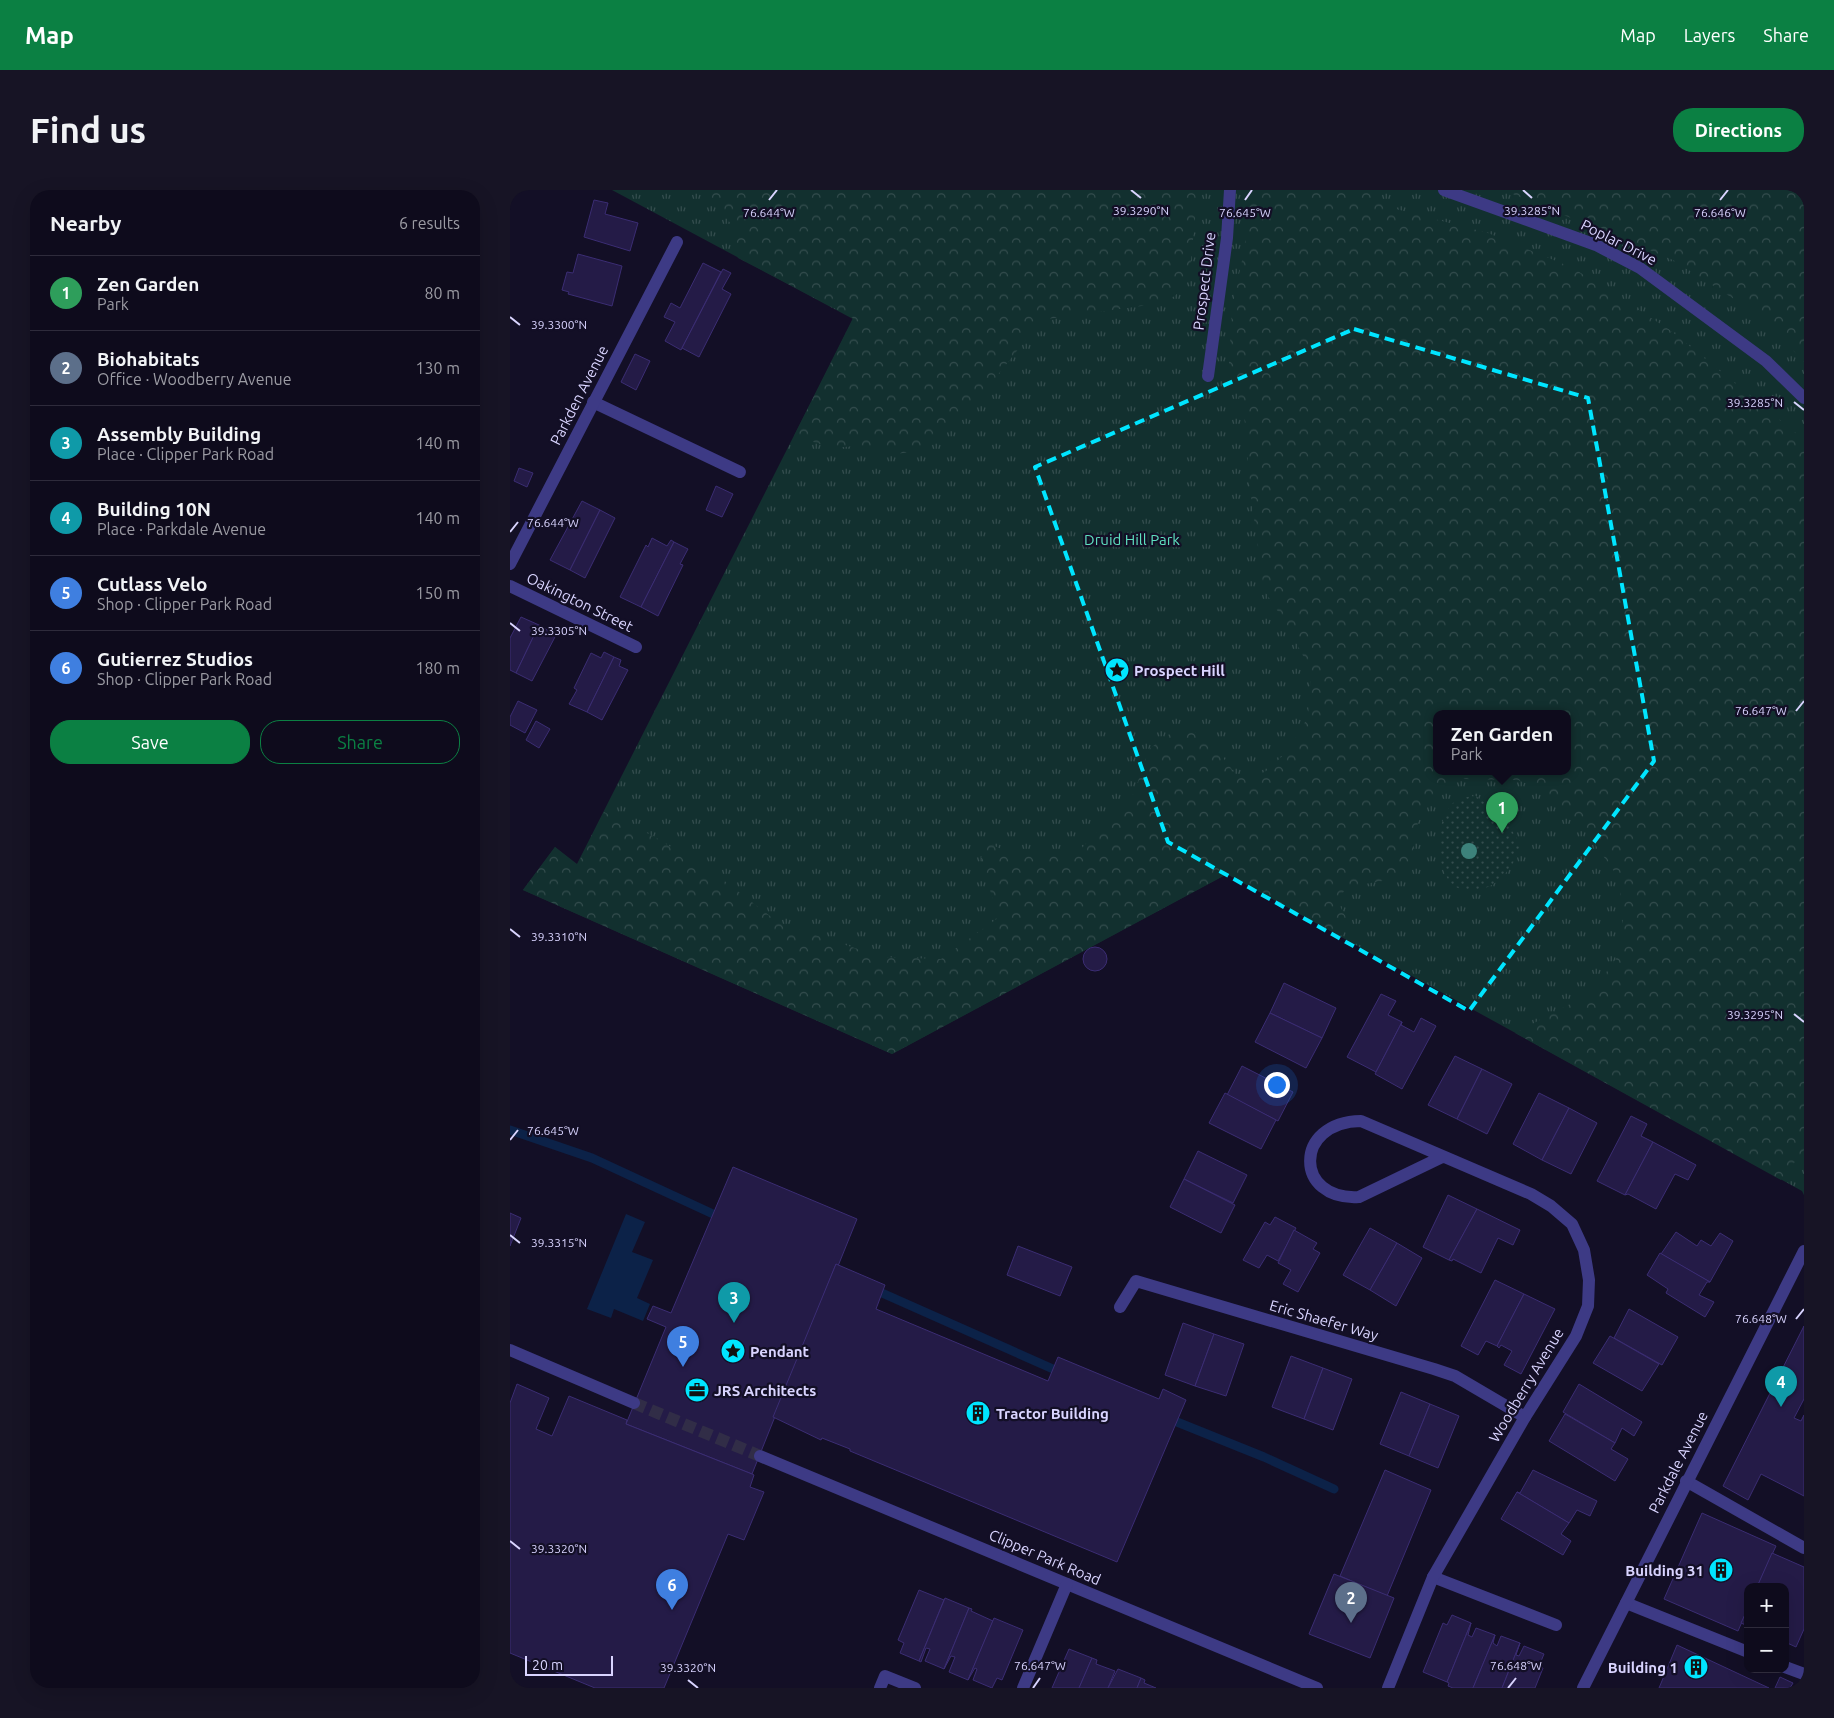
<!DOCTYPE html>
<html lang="en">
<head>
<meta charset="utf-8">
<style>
	body { margin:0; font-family:Ubuntu,sans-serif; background:#171425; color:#f1f3f6 }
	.controls { position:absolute; right:15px; bottom:15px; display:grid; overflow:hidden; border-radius:10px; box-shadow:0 5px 20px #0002 }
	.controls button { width:45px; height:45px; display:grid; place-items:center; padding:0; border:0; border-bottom:1px solid #2e2b3b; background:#0e0b1c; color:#f1f3f6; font:25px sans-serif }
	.scale { position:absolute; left:15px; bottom:12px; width:88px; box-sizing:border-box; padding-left:5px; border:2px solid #d9d4ff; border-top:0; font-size:14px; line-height:18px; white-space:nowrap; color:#d9d4ff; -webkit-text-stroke:4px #130f26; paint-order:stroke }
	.you { position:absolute; left:766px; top:894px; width:18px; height:18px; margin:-12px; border:4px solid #fff; border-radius:50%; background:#1a73e8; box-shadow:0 0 0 8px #1a73e833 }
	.badge { display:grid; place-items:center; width:32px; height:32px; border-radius:50%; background:#0b8043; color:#fff; font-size:16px; font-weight:700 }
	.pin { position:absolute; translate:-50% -41px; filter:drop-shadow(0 1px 2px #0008) }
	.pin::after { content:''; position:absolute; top:26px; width:18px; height:15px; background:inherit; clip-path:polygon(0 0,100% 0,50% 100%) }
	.popup { position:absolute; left:923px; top:520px; width:138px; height:65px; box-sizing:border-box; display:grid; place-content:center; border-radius:10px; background:#0e0b1c; filter:drop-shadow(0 1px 4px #0005); font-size:16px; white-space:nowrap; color:#9b9ba3 }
	.popup b { font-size:19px; color:#f1f3f6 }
	.popup::after { content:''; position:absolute; left:50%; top:100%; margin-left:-10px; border:10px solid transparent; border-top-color:#0e0b1c }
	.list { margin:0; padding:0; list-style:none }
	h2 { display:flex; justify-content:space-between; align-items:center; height:65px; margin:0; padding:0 20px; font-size:21px }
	h2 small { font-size:16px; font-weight:400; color:#9b9ba3 }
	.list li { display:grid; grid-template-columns:32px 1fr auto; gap:15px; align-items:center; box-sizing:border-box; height:75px; padding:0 20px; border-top:1px solid #2e2b3b }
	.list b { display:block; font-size:19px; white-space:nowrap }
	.list p { margin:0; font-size:16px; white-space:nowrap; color:#9b9ba3 }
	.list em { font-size:16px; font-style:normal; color:#9b9ba3 }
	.actions { display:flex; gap:10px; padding:15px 20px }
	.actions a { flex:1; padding:11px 0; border:1px solid #0b8043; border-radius:20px; text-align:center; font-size:18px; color:#0b8043 }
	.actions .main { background:#0b8043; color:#fff }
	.map { position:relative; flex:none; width:1294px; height:1498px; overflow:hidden; border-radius:20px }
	header { display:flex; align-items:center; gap:30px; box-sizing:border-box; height:70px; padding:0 25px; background:#0b8043; color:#fff }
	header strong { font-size:24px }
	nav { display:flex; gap:28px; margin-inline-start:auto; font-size:18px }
	.intro { display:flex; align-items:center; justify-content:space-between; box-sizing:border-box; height:120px; padding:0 30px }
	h1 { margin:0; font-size:35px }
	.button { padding:12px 22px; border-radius:20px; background:#0b8043; color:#fff; font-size:18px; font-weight:700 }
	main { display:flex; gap:30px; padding:0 30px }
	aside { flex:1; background:#0e0b1c; border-radius:20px; box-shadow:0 5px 20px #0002 }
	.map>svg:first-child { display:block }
</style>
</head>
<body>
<header>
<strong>Map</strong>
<nav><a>Map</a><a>Layers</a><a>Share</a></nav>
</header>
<div class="intro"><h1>Find us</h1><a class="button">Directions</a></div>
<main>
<aside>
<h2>Nearby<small>6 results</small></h2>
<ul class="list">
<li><span class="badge" style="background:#2e9e5b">1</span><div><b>Zen Garden</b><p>Park</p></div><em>80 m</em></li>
<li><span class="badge" style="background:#5c6f8a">2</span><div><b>Biohabitats</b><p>Office · Woodberry Avenue</p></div><em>130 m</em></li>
<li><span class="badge" style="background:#0f9aa8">3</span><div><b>Assembly Building</b><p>Place · Clipper Park Road</p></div><em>140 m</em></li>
<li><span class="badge" style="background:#0f9aa8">4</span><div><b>Building 10N</b><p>Place · Parkdale Avenue</p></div><em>140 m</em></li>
<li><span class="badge" style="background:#3f7fe0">5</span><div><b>Cutlass Velo</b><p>Shop · Clipper Park Road</p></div><em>150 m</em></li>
<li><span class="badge" style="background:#3f7fe0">6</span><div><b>Gutierrez Studios</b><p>Shop · Clipper Park Road</p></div><em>180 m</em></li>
</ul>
<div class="actions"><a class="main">Save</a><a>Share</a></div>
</aside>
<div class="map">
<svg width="1294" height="1498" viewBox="0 0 1294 1498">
	<defs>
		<pattern id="grass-tufts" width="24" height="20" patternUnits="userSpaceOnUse" patternTransform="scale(1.25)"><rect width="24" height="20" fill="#12302f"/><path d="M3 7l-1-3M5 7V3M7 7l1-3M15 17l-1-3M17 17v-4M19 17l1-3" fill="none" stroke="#344d4e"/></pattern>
		<pattern id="forest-crowns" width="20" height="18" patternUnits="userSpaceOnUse" patternTransform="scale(1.25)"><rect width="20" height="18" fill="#12302f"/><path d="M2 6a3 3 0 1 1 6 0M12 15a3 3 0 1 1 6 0" fill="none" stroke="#344d4e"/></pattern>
		<pattern id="garden-dots" width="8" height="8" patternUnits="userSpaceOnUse" patternTransform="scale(1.25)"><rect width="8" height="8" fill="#12302f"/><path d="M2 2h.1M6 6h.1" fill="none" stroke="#344d4e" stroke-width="1.8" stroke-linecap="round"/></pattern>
	</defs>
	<rect width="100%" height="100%" fill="#130f26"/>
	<path fill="url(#grass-tufts)" fill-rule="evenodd" d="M102 0H1294V1005L1292 1001 717 684 382 864 13 700 45 657 67 674 343 129ZM927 524H1057V582H927Z"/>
	<g fill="url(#forest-crowns)" fill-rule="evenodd">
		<polygon points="196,0 688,0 679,90 665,106 646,114 537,129 521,143 456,225 425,253 407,261 386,264 345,256 323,258 284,246 343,128 228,68 226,41"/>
		<path d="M745 0H859L886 19 978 43 1063 78 1160 140 1294 250V960L1271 990 1005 843 1081 803 1111 762 1113 725 1108 687 1068 630 1034 601 1008 590 953 589 928 600 908 632 900 678 878 690 837 697 827 711 836 727 832 747 717 684 382 864 13 700 45 657 67 675 94 622 145 647 216 692 269 733 372 767 431 769 488 728 471 668 476 652 500 663 569 661 624 603 639 559 665 540 680 539 701 552 727 586 742 588 756 581 778 561 798 527 801 481 777 435 754 400 741 307 734 224 719 174 722 118 734 61 740 4ZM1057 524V582H927V524Z"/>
		<polygon points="993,0 1294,0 1294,172 1252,127 1163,70"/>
	</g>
	<path fill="url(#garden-dots)" d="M966 606 994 628 1011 655C1004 678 985 702 958 701 952 700 946 698 941 693 925 675 925 632 942 614 949 607 957 607 966 606Z"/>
	<polygon fill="#0c2248" points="116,1024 135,1032 122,1062 143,1070 127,1108 140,1114 133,1131 104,1119 101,1128 77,1119"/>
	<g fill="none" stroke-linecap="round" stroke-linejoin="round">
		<g stroke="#0c2248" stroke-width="9">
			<polyline points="0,940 82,968 203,1024"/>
			<polyline points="372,1103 543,1179"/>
			<polyline points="667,1232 754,1267 824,1299"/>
		</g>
	</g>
	<g fill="#241b47" stroke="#3b2d73">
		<polygon points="84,10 98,13 95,24 128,33 120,61 74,47"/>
		<polygon points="68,64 112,76 102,116 58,104 59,102 52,100 57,82 63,83"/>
		<polygon points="193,73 211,82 171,160 155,151 165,132 154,127 161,113 170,118"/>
		<polygon points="213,79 221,83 212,99 221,104 189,167 172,158"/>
		<polygon points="125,164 140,171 126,200 111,192"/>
		<polygon points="9,278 23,283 17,297 4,291"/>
		<polygon points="206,296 223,304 212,327 196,320"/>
		<polygon points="72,311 90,320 60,380 40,370"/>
		<polygon points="90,320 105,328 75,388 60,380"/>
		<polygon points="142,348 157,356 161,350 164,352 131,417 110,407 136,355 138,357"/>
		<polygon points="164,352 178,359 170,374 173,375 148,426 131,417"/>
		<polygon points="11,427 29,435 6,483 0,480 0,448"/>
		<polygon points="29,435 46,445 22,491 6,483"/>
		<polygon points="94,462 104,467 77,522 59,514 67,500 64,498 81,463 91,468"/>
		<polygon points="104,467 111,470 109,476 118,480 92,530 77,522"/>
		<polygon points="8,511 27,520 15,543 0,535 0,527"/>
		<polygon points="26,531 40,539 29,558 16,550"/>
		<circle cx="585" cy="769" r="12"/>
		<polygon points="774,793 826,818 812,848 760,823"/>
		<polygon points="871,804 886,811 878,825 892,832 866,882 837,867"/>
		<polygon points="760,823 812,848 796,878 745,852"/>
		<polygon points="911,828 926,836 892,899 865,884 892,832 891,835 904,842"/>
		<polygon points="945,866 972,879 947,929 918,915"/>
		<polygon points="732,876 783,902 768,931 717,905"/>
		<polygon points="972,879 1002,894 977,944 947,929"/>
		<polygon points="715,903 766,930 751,959 699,933"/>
		<polygon points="1029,903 1059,918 1032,970 1003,954"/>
		<polygon points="1059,918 1087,933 1061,984 1032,970"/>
		<polygon points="1121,926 1137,934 1131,946 1143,952 1115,1005 1087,991"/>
		<polygon points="1143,952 1186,975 1178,990 1165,984 1146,1019 1118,1004 1115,1005"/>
		<polygon points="688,961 737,985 723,1013 674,989"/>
		<polygon points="223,977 347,1029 328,1076 326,1074 242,1284 116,1234 156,1137 137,1129 143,1116 161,1123"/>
		<polygon points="674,989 725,1015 711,1043 660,1017"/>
		<polygon points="938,1005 967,1019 939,1070 913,1057"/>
		<polygon points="967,1019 1010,1040 1003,1055 988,1048 971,1083 943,1069 942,1071 939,1070"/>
		<polygon points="0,1023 11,1028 0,1056"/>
		<polygon points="765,1027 786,1038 768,1071 757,1065 749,1078 733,1070 755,1032 760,1035"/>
		<polygon points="860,1038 887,1053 860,1100 833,1085"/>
		<polygon points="784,1040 807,1053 803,1059 810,1063 788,1102 773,1094 781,1080 768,1073"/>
		<polygon points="1166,1042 1187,1056 1191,1050 1201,1056 1210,1043 1223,1051 1200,1092 1151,1064"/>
		<polygon points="887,1053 912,1068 886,1116 860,1100"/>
		<polygon points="508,1056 562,1077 550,1106 497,1085"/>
		<polygon points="1150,1063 1200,1092 1197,1092 1189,1105 1204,1112 1195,1127 1156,1103 1158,1099 1137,1085"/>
		<polygon points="326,1074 375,1095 366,1119 538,1191 548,1167 649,1209 653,1199 676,1210 607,1372 340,1261 340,1259 312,1248 311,1250 263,1227"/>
		<polygon points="985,1090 1014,1104 987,1156 976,1151 968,1165 951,1156"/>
		<polygon points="1014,1104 1045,1119 1011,1184 994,1175 1002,1161 991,1155 989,1158 987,1156"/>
		<polygon points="1119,1119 1168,1147 1152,1175 1104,1148"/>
		<polygon points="673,1133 704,1144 685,1196 655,1185"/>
		<polygon points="1294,1136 1294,1209 1284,1228 1291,1231 1294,1225 1294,1306 1251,1284 1238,1310 1213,1296"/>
		<polygon points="704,1144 734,1154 716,1206 685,1196"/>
		<polygon points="1100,1146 1149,1174 1132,1201 1083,1173"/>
		<polygon points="781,1166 813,1178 794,1229 762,1217"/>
		<polygon points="813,1178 842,1189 823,1240 794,1229"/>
		<polygon points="7,1194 39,1208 26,1239 42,1246 59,1206 117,1230 116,1234 242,1284 244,1285 240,1297 254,1302 234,1350 218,1344 154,1498 85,1498 0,1463 0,1213"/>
		<polygon points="1069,1194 1132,1232 1124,1246 1112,1238 1105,1253 1053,1222"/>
		<polygon points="891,1202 920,1214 899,1266 870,1254"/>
		<polygon points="920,1214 949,1226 928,1278 899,1266"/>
		<polygon points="1055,1224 1105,1253 1101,1259 1118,1269 1105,1291 1039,1251"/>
		<polygon points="875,1280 921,1300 877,1406 830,1386"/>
		<polygon points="1023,1280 1087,1311 1080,1326 1067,1320 1059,1333 1007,1302 1010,1303"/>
		<polygon points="1007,1302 1059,1333 1051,1344 1061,1351 1053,1365 991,1329"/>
		<polygon points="1192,1323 1266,1356 1247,1397 1238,1397 1238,1418 1228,1441 1154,1409"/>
		<polygon points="1262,1363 1294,1377 1294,1439 1286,1457 1275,1452 1275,1397 1247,1397"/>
		<polygon points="824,1384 884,1408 860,1468 799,1444"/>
		<polygon points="409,1400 434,1410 409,1471 390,1463 394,1453 388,1450"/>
		<polygon points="435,1408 459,1418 434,1479 415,1471 420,1459 416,1458 411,1472 409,1471"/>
		<polygon points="459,1418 462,1419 461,1421 483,1431 458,1490 439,1482 445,1467 441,1466 434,1479"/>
		<polygon points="1238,1418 1238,1436 1231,1433"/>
		<polygon points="942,1425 961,1433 937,1492 913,1482 933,1433 937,1435"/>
		<polygon points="484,1428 513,1440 492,1490 487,1488 482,1498 463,1490 467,1479 465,1478 458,1490"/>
		<polygon points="961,1433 958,1445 962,1447 966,1438 985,1445 963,1498 943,1498 938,1496 939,1493 937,1492"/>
		<polygon points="985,1445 983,1453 987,1456 991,1446 1010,1453 992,1498 963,1498"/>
		<polygon points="1010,1453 1006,1465 1009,1466 1014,1456 1034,1464 1029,1476 1033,1478 1025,1498 992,1498"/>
		<polygon points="1167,1455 1259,1498 1149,1498"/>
		<polygon points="559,1459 582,1468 569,1498 542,1498"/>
		<polygon points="582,1468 587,1470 586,1474 605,1481 598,1498 569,1498"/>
		<polygon points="608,1479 631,1488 627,1498 598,1498"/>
		<polygon points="1270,1487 1283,1493 1280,1498 1265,1498"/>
		<polygon points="631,1488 635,1490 634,1493 646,1498 627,1498"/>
	</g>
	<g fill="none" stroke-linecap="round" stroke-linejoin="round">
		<polyline stroke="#312d47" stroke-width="12" stroke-dasharray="12 6" stroke-linecap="butt" points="124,1213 250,1266"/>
		<g stroke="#3d3a85" stroke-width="12">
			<polyline points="934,0 1086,55 1130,78 1256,171 1294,208"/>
			<polyline points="698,186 717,48 720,0"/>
			<polyline points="83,212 230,282"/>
			<polyline points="0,374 167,52"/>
			<polyline points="0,396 126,457"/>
			<polyline points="610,1117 626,1091 924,1179 945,1186 1015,1227"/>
			<polyline points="0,1160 124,1213"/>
			<polyline points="250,1266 807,1498"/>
			<polyline points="1176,1291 1294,1358"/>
			<polyline points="923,1387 1046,1435"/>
			<polyline points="1116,1413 1238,1462"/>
			<polyline points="1275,1477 1294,1484"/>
			<polyline points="370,1498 375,1486 405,1498"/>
			<polyline points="513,1498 557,1394"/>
			<path d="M878 1498 923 1387 1015 1227 1066 1146 1078 1116 1079 1090 1074 1060 1062 1034 1041 1016 1021 1004 851 931C783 932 784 1011 849 1007L932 967"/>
			<polyline points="1073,1498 1294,1061"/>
		</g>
	</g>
	<circle fill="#3d827b" cx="959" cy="661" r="8"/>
	<path fill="none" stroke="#00e5ff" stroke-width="4" stroke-dasharray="10 6" stroke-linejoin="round" d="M844 139 1078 208 1144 571 959 821 658 652 525 277Z"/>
	<path fill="none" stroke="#d9d4ff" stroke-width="2" d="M621 0 631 8M1013 0 1022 8M259 10 267 0M735 10 742 0M1210 10 1218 0M0 127 10 135M1284 212 1294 220M0 342 8 332M0 433 10 441M1286 521 1294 511M0 739 10 747M1284 824 1294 832M0 950 8 940M0 1045 10 1053M1286 1129 1294 1119M0 1351 10 1359M178 1490 188 1498M523 1498 530 1488M998 1498 1006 1488"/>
	<defs>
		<symbol id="sight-disc" viewBox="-11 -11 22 22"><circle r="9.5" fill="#00e5ff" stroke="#130f26"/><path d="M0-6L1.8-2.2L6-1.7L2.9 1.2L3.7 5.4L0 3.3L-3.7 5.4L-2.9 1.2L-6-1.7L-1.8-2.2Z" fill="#111"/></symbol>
		<symbol id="office-disc" viewBox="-11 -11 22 22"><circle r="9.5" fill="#00e5ff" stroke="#130f26"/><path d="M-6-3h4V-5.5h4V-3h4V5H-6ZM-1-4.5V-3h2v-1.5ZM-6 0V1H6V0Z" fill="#111"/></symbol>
		<symbol id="building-disc" viewBox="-11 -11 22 22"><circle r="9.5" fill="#00e5ff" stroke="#130f26"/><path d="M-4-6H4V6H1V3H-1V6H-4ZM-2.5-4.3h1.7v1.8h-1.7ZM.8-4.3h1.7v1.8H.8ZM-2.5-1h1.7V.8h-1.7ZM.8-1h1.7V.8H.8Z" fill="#111"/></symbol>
	</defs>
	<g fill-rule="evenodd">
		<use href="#sight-disc" x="593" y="466" width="28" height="28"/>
		<use href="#sight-disc" x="209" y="1147" width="28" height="28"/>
		<use href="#office-disc" x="173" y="1186" width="28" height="28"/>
		<use href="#building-disc" x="454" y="1209" width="28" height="28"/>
		<use href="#building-disc" x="1197" y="1366" width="28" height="28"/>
		<use href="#building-disc" x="1172" y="1463" width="28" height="28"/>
	</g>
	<g text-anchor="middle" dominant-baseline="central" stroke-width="4.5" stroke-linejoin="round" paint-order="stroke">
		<g font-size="15" fill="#d9d4ff" stroke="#130f26">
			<text transform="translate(1109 52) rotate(27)">Poplar Drive</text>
			<text transform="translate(694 91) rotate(-83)">Prospect Drive</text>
			<text transform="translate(69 205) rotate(-63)">Parkden Avenue</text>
			<text transform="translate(70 412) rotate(26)">Oakington Street</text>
			<text transform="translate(814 1130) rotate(16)">Eric Shaefer Way</text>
			<text transform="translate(1016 1195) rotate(-59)">Woodberry Avenue</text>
			<text transform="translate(1168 1272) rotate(-63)">Parkdale Avenue</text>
			<text transform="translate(535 1367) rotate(23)">Clipper Park Road</text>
		</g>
		<g font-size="15" fill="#5fe0c0" stroke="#130f26">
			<text x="622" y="349">Druid Hill Park</text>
		</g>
		<g font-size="15" font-weight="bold" fill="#d9d4ff" stroke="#130f26" text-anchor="start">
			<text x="624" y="480">Prospect Hill</text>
			<text x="240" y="1161">Pendant</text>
			<text x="204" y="1200">JRS Architects</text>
			<text x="486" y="1223">Tractor Building</text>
			<text x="1194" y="1380" text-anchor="end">Building 31</text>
			<text x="1168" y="1477" text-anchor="end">Building 1</text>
		</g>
	</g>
	<g font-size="12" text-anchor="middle" fill="#d9d4ff" stroke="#130f26" stroke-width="4.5" stroke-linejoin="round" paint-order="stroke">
		<text x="631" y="25">39.3290°N</text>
		<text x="1022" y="25">39.3285°N</text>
		<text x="259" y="27">76.644°W</text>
		<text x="735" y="27">76.645°W</text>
		<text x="1210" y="27">76.646°W</text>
		<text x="49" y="139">39.3300°N</text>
		<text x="1245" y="217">39.3285°N</text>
		<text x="43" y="337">76.644°W</text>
		<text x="49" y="445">39.3305°N</text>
		<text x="1251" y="525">76.647°W</text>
		<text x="49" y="751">39.3310°N</text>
		<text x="1245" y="829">39.3295°N</text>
		<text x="43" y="945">76.645°W</text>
		<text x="49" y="1057">39.3315°N</text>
		<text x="1251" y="1133">76.648°W</text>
		<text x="49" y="1363">39.3320°N</text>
		<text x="530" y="1480">76.647°W</text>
		<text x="1006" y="1480">76.648°W</text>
		<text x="178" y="1482">39.3320°N</text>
	</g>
</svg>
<div class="controls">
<button>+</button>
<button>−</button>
</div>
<div class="scale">20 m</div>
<div class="you"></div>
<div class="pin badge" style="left:992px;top:643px;background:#2e9e5b">1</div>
<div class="popup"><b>Zen Garden</b>Park</div>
<div class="pin badge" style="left:841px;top:1433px;background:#5c6f8a">2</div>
<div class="pin badge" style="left:224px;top:1133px;background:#0f9aa8">3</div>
<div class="pin badge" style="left:1271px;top:1217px;background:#0f9aa8">4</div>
<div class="pin badge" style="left:173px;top:1177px;background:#3f7fe0">5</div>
<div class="pin badge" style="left:162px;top:1420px;background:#3f7fe0">6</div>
</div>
</main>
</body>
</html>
